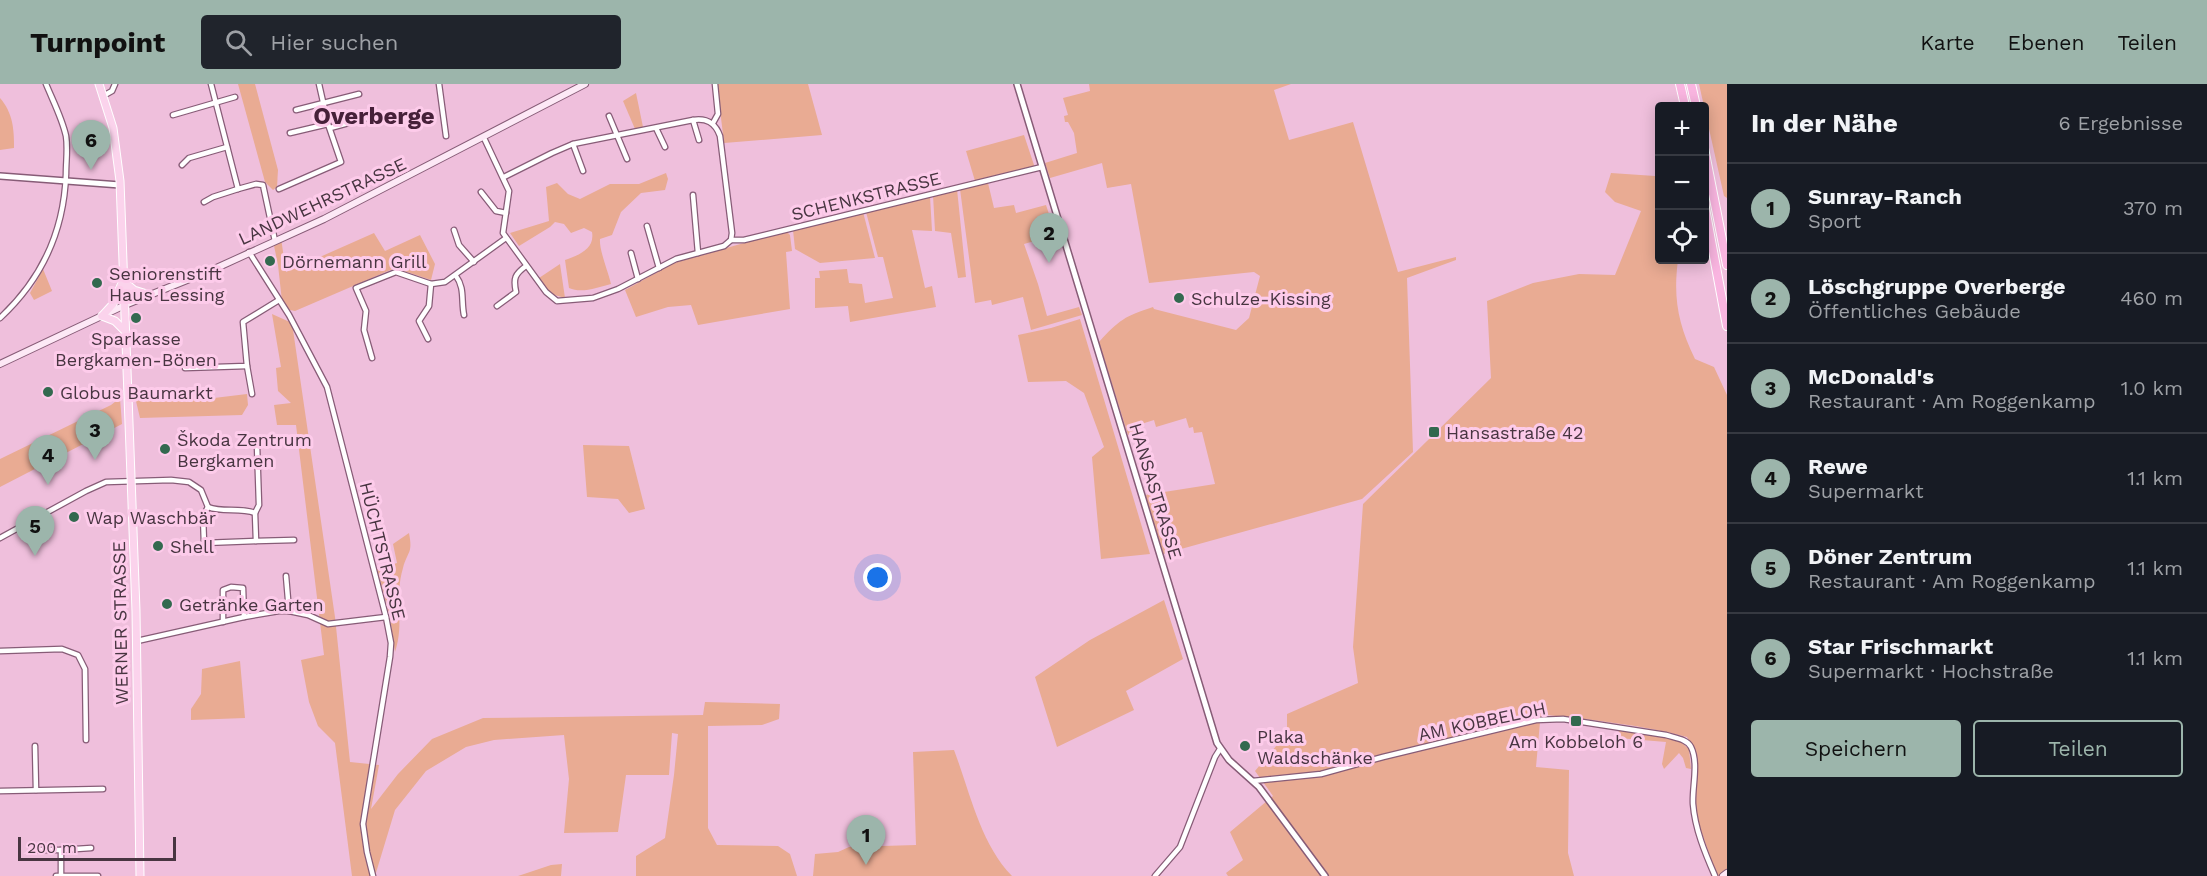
<!DOCTYPE html>
<html lang="de">
<head>
<meta charset="utf-8">
<style>
	body { margin:0; font-family:"Work Sans",sans-serif; background:#20242c; color:#f1f3f6 }
	.controls { position:absolute; right:18px; top:18px; display:grid; overflow:hidden; border-radius:6px; box-shadow:0 3px 15px #0003 }
	.controls button { width:54px; height:54px; display:grid; place-items:center; padding:0; border:0; border-bottom:2px solid #363941; background:#171b24; color:#f1f3f6; font:30px sans-serif }
	.scale { position:absolute; left:18px; bottom:15px; width:158px; box-sizing:border-box; padding-left:6px; border:3px solid #483541; border-top:0; font-size:16px; line-height:21px; white-space:nowrap; color:#483541; -webkit-text-stroke:4px #fdcbea; paint-order:stroke }
	.you { position:absolute; left:878px; top:494px; width:21px; height:21px; margin:-15px; border:4px solid #fff; border-radius:50%; background:#1a73e8; box-shadow:0 0 0 9px #1a73e833 }
	.badge { display:grid; place-items:center; width:39px; height:39px; border-radius:50%; background:#9cb5ab; color:#111; font-size:20px; font-weight:700 }
	.pin { position:absolute; translate:-50% -50px; filter:drop-shadow(0 2px 3px #0008) }
	.pin::after { content:''; position:absolute; top:32px; width:21px; height:18px; background:inherit; clip-path:polygon(0 0,100% 0,50% 100%) }
	.list { margin:0; padding:0; list-style:none }
	h2 { display:flex; justify-content:space-between; align-items:center; height:78px; margin:0; padding:0 24px; font-size:26px }
	h2 small { font-size:20px; font-weight:400; color:#9ea1a6 }
	.list li { display:grid; grid-template-columns:39px 1fr auto; gap:18px; align-items:center; box-sizing:border-box; height:90px; padding:0 24px; border-top:2px solid #363941 }
	.list b { display:block; font-size:22px; white-space:nowrap }
	.list p { margin:0; font-size:20px; white-space:nowrap; color:#9ea1a6 }
	.list em { font-size:20px; font-style:normal; color:#9ea1a6 }
	.actions { display:flex; gap:12px; padding:18px 24px }
	.actions a { flex:1; padding:14px 0; border:2px solid #9cb5ab; border-radius:6px; text-align:center; font-size:21px; color:#9cb5ab }
	.actions .main { background:#9cb5ab; color:#111 }
	.icon { flex:none; width:33px; height:33px; fill:none; stroke:currentColor; stroke-width:2; stroke-linecap:round; stroke-linejoin:round }
	.map { position:relative; flex:none; width:1727px; height:792px; overflow:hidden }
	header { display:flex; align-items:center; gap:36px; box-sizing:border-box; height:84px; padding:0 30px; background:#9cb5ab; color:#111 }
	header strong { font-size:28px }
	nav { display:flex; gap:33px; margin-inline-start:auto; font-size:21px }
	.search { width:420px; height:54px; background:#20242c; display:flex; align-items:center; gap:15px; box-sizing:border-box; padding:0 21px; border-radius:6px; color:#9ea1a6; font-size:22px }
	main { display:flex }
	aside { flex:1; background:#171b24 }
	.map>svg:first-child { display:block }
</style>
</head>
<body>
<header>
<strong>Turnpoint</strong>
<div class="search"><svg class="icon" aria-label="search" viewBox="0 0 24 24"><circle cx="10" cy="10" r="6"/><path d="M15 15l6 6"/></svg>Hier suchen</div>
<nav><a>Karte</a><a>Ebenen</a><a>Teilen</a></nav>
</header>
<main>
<div class="map">
<svg width="1727" height="792" viewBox="0 0 1727 792">
	<rect width="100%" height="100%" fill="#efbfdc"/>
	<g fill="#e9ab93">
		<polygon points="238,0 255,0 278,86 277,103 273,106 265,98"/>
		<polygon points="717,0 808,0 822,51 724,59"/>
		<path d="M1089 0H1291L1274 6 1289 56 1353 38 1398 188 1456 173V176L1407 194 1413 368 1362 415 1163 470 1145 411 1215 400 1202 348 1194 349 1193 343 1189 344 1186 334 1156 343 1154 336 1138 341 1139 348 1128 351 1099 258C1119 236 1125 232 1153 223L1154 225 1236 246 1249 234 1260 192 1254 188 1244 189 1149 199 1131 100 1107 104 1102 79 1050 94 1045 79 1077 69 1074 49 1068 38H1065L1064 32 1068 31 1063 14 1090 7Z"/>
		<polygon points="1699,0 1727,0 1727,114 1724,112"/>
		<polygon points="636,9 643,43 635,45 623,17"/>
		<path d="M0 14C13 29 14 45 14 64L0 66Z"/>
		<polygon points="1024,51 1035,84 975,97 966,67"/>
		<path d="M1659 81 1660 176H1678C1673 214 1678 240 1695 275L1714 283 1727 311V792H1717L1697 735 1695 712 1696 670 1687 653C1642 641 1594 636 1547 631L1540 638 1536 683 1569 686 1568 769 1574 792H1228L1226 789 1243 776 1230 748 1273 712 1255 687 1287 649V630L1358 599 1353 563 1363 420 1491 294 1487 217 1533 199 1579 190 1615 191 1641 127 1615 118 1605 108 1611 89 1655 92Z"/>
		<path d="M666 89 668 95 665 106 641 109 621 128 612 151 600 155C599 166 608 187 611 200 598 203 582 210 569 204L565 176C579 171 595 165 592 148L584 144 571 149 564 140 555 138 550 143 519 162 510 149 549 137 546 103 557 99 568 110 580 115 610 100H639Z"/>
		<polygon points="988,99 994,124 1014,121 1016,129 1046,121 1056,151 1024,160 1038,200 1047,232 1079,223 1082,231 1031,246 1023,213 992,221 991,216 975,219 960,105"/>
		<polygon points="957,105 966,193 958,194 951,149 935,147 933,111"/>
		<polygon points="930,112 932,147 912,146 925,204 932,202 936,223 850,238 848,222 815,224 815,194 820,194 819,187 847,185 849,199 862,200 865,219 893,214 883,173 878,173 866,128"/>
		<polygon points="863,128 875,174 820,179 795,165 793,146"/>
		<polygon points="786,147 790,151 792,167 786,168 790,225 698,241 691,221 668,223 636,233 625,206 674,179"/>
		<polygon points="374,149 385,167 420,151 435,180 431,196 395,184 295,227 290,226 282,217 278,181 273,157 281,154 286,188"/>
		<polygon points="560,180 565,214 551,210 539,194"/>
		<polygon points="43,185 52,207 34,216 30,209"/>
		<polygon points="272,230 292,239 335,533 350,678 379,681 371,725 398,690 432,655 483,634 703,631 705,618 780,620 779,635 762,641 708,642 708,744 717,761 778,762 790,770 797,792 636,792 636,772 665,754 674,691 678,650 672,649 669,691 626,691 618,748 564,749 569,695 564,651 494,656 466,663 426,687 395,726 375,792 352,792 335,659 318,642 309,618 301,576 324,571 296,341 277,341 274,321 291,319 278,307 276,284 281,283"/>
		<polygon points="1080,235 1150,470 1101,475 1092,373 1104,363 1084,309 1066,297 1028,298 1018,251 1051,244"/>
		<polygon points="213,309 214,314 247,310 248,321 242,331 140,334 135,313"/>
		<polygon points="120,314 122,340 0,403 0,375 111,321"/>
		<polygon points="583,361 629,362 645,425 629,429 618,415 587,413"/>
		<path d="M409 449C413 470 408 466 403 484 394 513 405 540 395 568L390 534 377 485 397 479 393 460Z"/>
		<polygon points="1164,516 1183,575 1126,607 1134,626 1057,663 1035,593 1090,556"/>
		<polygon points="240,577 245,634 191,636 191,625 201,610 202,585"/>
		<polygon points="1619,646 1673,655 1681,658 1689,665 1691,685 1686,684 1683,674 1679,669 1664,685 1662,680 1666,658 1618,654"/>
		<path d="M954 666C970 708 980 759 1012 792H813L815 770 838 768 849 763 916 761 913 668Z"/>
		<polygon points="562,780 561,792 518,792 551,781"/>
	</g>
	<g fill="none" stroke-linecap="round" stroke-linejoin="round">
		<defs>
			<g id="minor">
				<polyline points="211,0 238,105 256,100 263,101 275,157"/>
				<polyline points="439,0 446,52"/>
				<polyline points="103,12 112,7 115,0"/>
				<polyline points="296,26 359,10"/>
				<polyline points="173,31 235,13"/>
				<polyline points="609,32 627,75"/>
				<polyline points="693,36 699,56"/>
				<polyline points="713,39 718,30 715,0"/>
				<polyline points="330,44 367,34 377,37"/>
				<polyline points="656,44 665,63"/>
				<polyline points="290,49 328,40"/>
				<polyline points="484,54 509,107 503,149 546,208 557,217 593,214 618,205 676,175 724,162 731,156 744,156 1042,83"/>
				<polyline points="573,60 583,87"/>
				<polyline points="182,81 189,74 227,63"/>
				<path d="M504 93 552 69 573 60 693 36C706 34 715 38 720 52L732 149 731 156"/>
				<polyline points="279,105 341,78 328,40 319,0"/>
				<polyline points="481,108 496,127 506,129"/>
				<polyline points="693,111 698,169"/>
				<polyline points="204,118 213,113 238,105"/>
				<polyline points="647,142 659,184"/>
				<polyline points="454,146 459,161 474,178"/>
				<polyline points="249,168 289,231 327,303 386,533 391,559 390,573 363,740 367,768 373,792"/>
				<polyline points="631,169 638,195"/>
				<path d="M456 192C465 204 461 217 464 231"/>
				<path d="M497 222 516 208C513 194 515 190 526 182"/>
				<path d="M0 234C42 195 64 146 66 90 66 77 68 64 66 52 62 34 53 17 46 0"/>
				<polyline points="428,255 419,237 429,222 431,200"/>
				<polyline points="372,274 364,246 366,227 356,204 396,188 431,200 445,198 506,154"/>
				<polyline points="247,282 252,310"/>
				<polyline points="185,284 247,282 243,238 279,216"/>
				<polyline points="249,356 257,361 259,421 255,429 256,457 294,456"/>
				<path d="M255 429C239 423 223 429 208 423L203 432 204 459 256 457"/>
				<polyline points="0,454 86,407 106,398 171,396 189,398 201,406 208,423"/>
				<polyline points="286,492 289,527"/>
				<polyline points="223,538 223,506 231,503 243,504 244,533"/>
				<polyline points="137,557 244,533 279,527 289,527 308,531 328,540 386,533"/>
				<polyline points="0,567 62,565 78,571 85,585 86,656"/>
				<polyline points="35,662 36,706"/>
				<path d="M1253 697 1321 690 1383 673 1536 636 1563 635 1666 651C1675 654 1687 655 1691 663 1699 679 1692 703 1693 720 1695 745 1705 769 1715 792"/>
				<polyline points="0,707 103,705"/>
				<polyline points="35,766 61,766 61,792"/>
				<polyline points="61,766 91,764"/>
				<polyline points="56,792 98,792"/>
				<polyline points="1155,792 1180,763 1215,673 1220,665"/>
			</g>
			<g id="tertiary">
				<polyline points="1017,0 1217,659 1229,676 1259,703 1325,792"/>
				<polyline points="0,92 120,101"/>
			</g>
			<g id="secondary">
				<polyline points="0,280 125,221 212,186 324,135 585,0"/>
				<polyline points="1723,792 1727,789"/>
			</g>
			<g id="primary">
				<polyline points="99,0 113,44 120,97 136,527 140,792"/>
				<polyline points="123,197 134,206 150,211"/>
				<polyline points="102,232 113,220 122,199"/>
				<polyline points="102,232 115,237 126,248"/>
			</g>
			<g id="motorway">
				<polyline points="1680,0 1685,22"/>
				<polyline points="1691,0 1696,22"/>
				<polyline points="1704,64 1727,181"/>
				<polyline points="1704,119 1727,242"/>
			</g>
		</defs>
		<use href="#minor" stroke="#875c77" stroke-width="7"/>
		<use href="#tertiary" stroke="#875c77" stroke-width="8"/>
		<use href="#secondary" stroke="#875c77" stroke-width="8"/>
		<use href="#primary" stroke="#fff" stroke-width="9"/>
		<use href="#motorway" stroke="#fff" stroke-width="10"/>
		<use href="#minor" stroke="#fff" stroke-width="4.5"/>
		<use href="#tertiary" stroke="#fff" stroke-width="5"/>
		<use href="#secondary" stroke="#fde9f6" stroke-width="6"/>
		<use href="#primary" stroke="#fbd3ec" stroke-width="7"/>
		<use href="#motorway" stroke="#f9b5e0" stroke-width="8"/>
	</g>
	<g fill="#33694f" stroke="#fdcbea" stroke-width="2">
		<circle cx="270" cy="177" r="6"/>
		<circle cx="97" cy="199" r="6"/>
		<circle cx="1179" cy="214" r="6"/>
		<circle cx="136" cy="234" r="6"/>
		<circle cx="48" cy="308" r="6"/>
		<rect x="1428" y="342" width="12" height="12" rx="3"/>
		<circle cx="165" cy="365" r="6"/>
		<circle cx="74" cy="433" r="6"/>
		<circle cx="158" cy="462" r="6"/>
		<circle cx="167" cy="520" r="6"/>
		<rect x="1570" y="631" width="12" height="12" rx="3"/>
		<circle cx="1245" cy="662" r="6"/>
	</g>
	<g text-anchor="middle" dominant-baseline="central" stroke-width="6" stroke-linejoin="round" paint-order="stroke">
		<g font-size="18" fill="#483541" stroke="#fdcbea">
			<text transform="translate(866 112) rotate(-14)">SCHENKSTRASSE</text>
			<text transform="translate(322 117) rotate(-25)">LANDWEHRSTRASSE</text>
			<text transform="translate(1156 407) rotate(73)">HANSASTRASSE</text>
			<text transform="translate(383 467) rotate(76)">HÜCHTSTRASSE</text>
			<text transform="translate(120 539) rotate(-91)">WERNER STRASSE</text>
			<text transform="translate(1482 637) rotate(-12)">AM KOBBELOH</text>
		</g>
		<g font-size="18" fill="#483541" stroke="#fdcbea" text-anchor="start">
			<text x="282" y="177">Dörnemann Grill</text>
			<text x="109" y="189">Seniorenstift<tspan x="109" dy="21">Haus Lessing</tspan></text>
			<text x="1191" y="214">Schulze-Kissing</text>
			<text x="136" y="254" text-anchor="middle">Sparkasse<tspan x="136" dy="21">Bergkamen-Bönen</tspan></text>
			<text x="60" y="308">Globus Baumarkt</text>
			<text x="1446" y="348">Hansastraße 42</text>
			<text x="177" y="355">Škoda Zentrum<tspan x="177" dy="21">Bergkamen</tspan></text>
			<text x="86" y="433">Wap Waschbär</text>
			<text x="170" y="462">Shell</text>
			<text x="179" y="520">Getränke Garten</text>
			<text x="1257" y="652">Plaka<tspan x="1257" dy="21">Waldschänke</tspan></text>
			<text x="1576" y="657" text-anchor="middle">Am Kobbeloh 6</text>
		</g>
		<g font-size="24" font-weight="bold" fill="#462039" stroke="#fdcbea">
			<text x="374" y="32">Overberge</text>
		</g>
	</g>
</svg>
<div class="controls">
<button>+</button>
<button>−</button>
<button><svg class="icon" aria-label="locate" viewBox="0 0 24 24"><circle cx="12" cy="12" r="6"/><path d="M12 2v4M12 18v4M2 12h4M18 12h4"/></svg></button>
</div>
<div class="scale">200 m</div>
<div class="you"></div>
<div class="pin badge" style="left:866px;top:781px">1</div>
<div class="pin badge" style="left:1049px;top:179px">2</div>
<div class="pin badge" style="left:95px;top:376px">3</div>
<div class="pin badge" style="left:48px;top:401px">4</div>
<div class="pin badge" style="left:35px;top:472px">5</div>
<div class="pin badge" style="left:91px;top:86px">6</div>
</div>
<aside>
<h2>In der Nähe<small>6 Ergebnisse</small></h2>
<ul class="list">
<li><span class="badge">1</span><div><b>Sunray-Ranch</b><p>Sport</p></div><em>370 m</em></li>
<li><span class="badge">2</span><div><b>Löschgruppe Overberge</b><p>Öffentliches Gebäude</p></div><em>460 m</em></li>
<li><span class="badge">3</span><div><b>McDonald's</b><p>Restaurant · Am Roggenkamp</p></div><em>1.0 km</em></li>
<li><span class="badge">4</span><div><b>Rewe</b><p>Supermarkt</p></div><em>1.1 km</em></li>
<li><span class="badge">5</span><div><b>Döner Zentrum</b><p>Restaurant · Am Roggenkamp</p></div><em>1.1 km</em></li>
<li><span class="badge">6</span><div><b>Star Frischmarkt</b><p>Supermarkt · Hochstraße</p></div><em>1.1 km</em></li>
</ul>
<div class="actions"><a class="main">Speichern</a><a>Teilen</a></div>
</aside>
</main>
</body>
</html>
